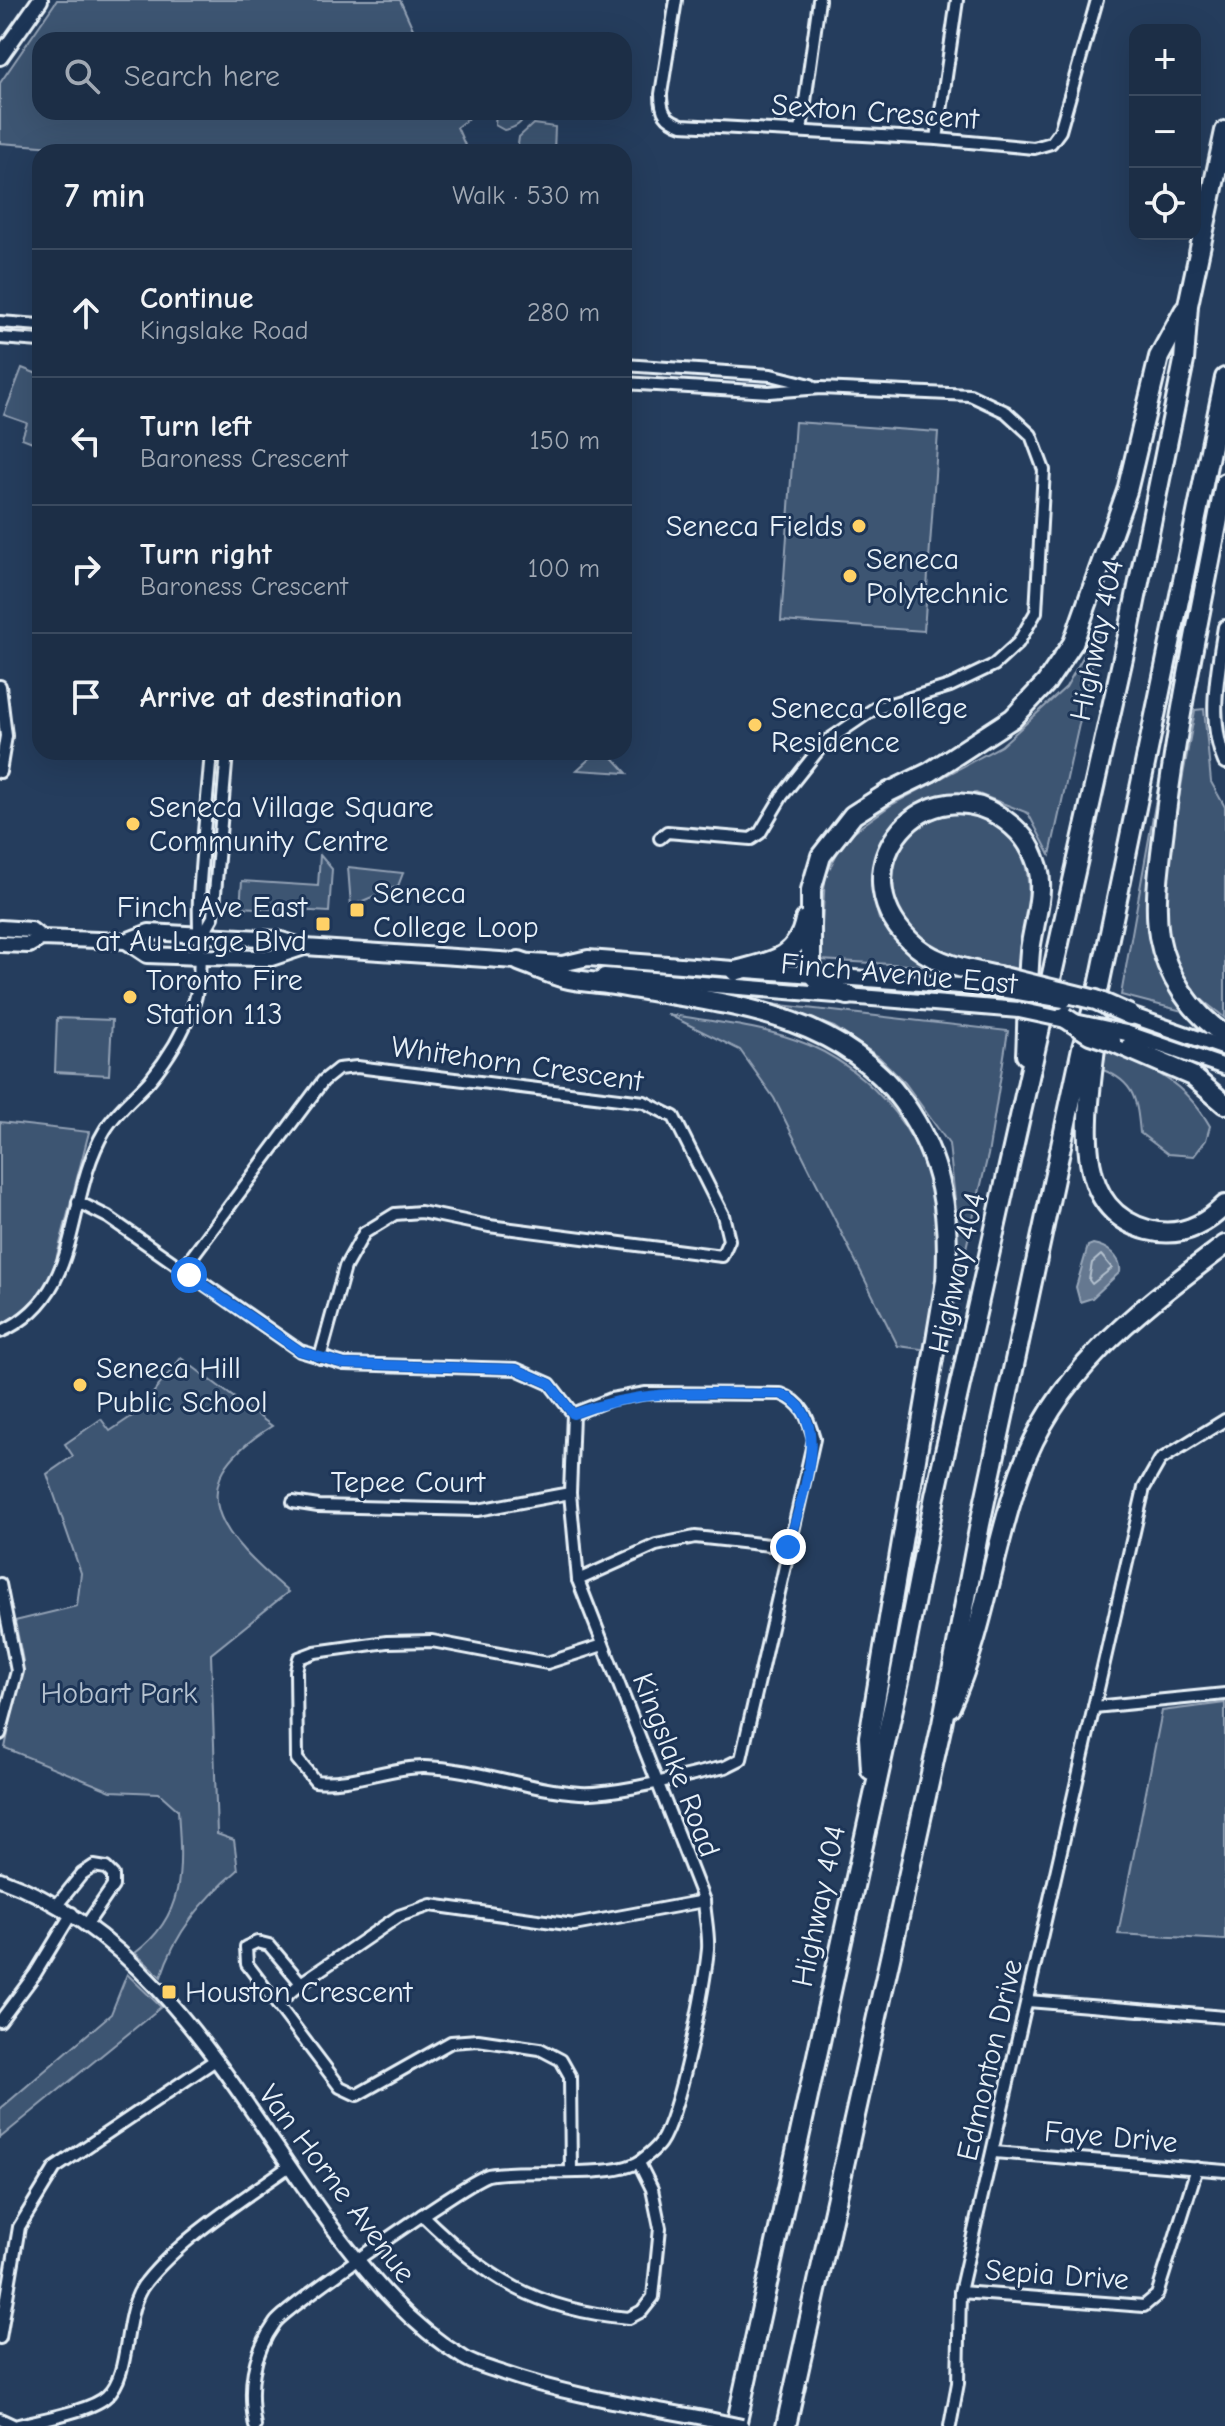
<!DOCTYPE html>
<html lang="en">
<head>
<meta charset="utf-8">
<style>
	body { margin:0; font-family:"Comic Neue",sans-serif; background:#25364d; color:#f1f3f6 }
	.controls { position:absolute; right:24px; top:24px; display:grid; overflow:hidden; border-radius:16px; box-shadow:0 8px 32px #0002 }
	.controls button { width:72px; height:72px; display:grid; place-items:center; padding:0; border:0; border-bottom:2px solid #3a4a5f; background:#1c2e46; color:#f1f3f6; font:40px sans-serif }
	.stop { position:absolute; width:24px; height:24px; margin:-18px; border:6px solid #1a73e8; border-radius:50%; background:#fff }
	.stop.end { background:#1a73e8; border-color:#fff; box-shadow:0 2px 8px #0008 }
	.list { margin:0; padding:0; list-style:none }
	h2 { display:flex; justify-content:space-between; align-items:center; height:104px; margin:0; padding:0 32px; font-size:34px }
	h2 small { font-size:26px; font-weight:400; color:#a0a8b3 }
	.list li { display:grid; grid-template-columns:52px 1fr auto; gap:24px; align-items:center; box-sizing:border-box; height:128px; padding:0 32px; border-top:2px solid #3a4a5f }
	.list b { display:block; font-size:30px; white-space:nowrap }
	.list p { margin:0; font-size:26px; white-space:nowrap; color:#a0a8b3 }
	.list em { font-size:26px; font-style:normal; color:#a0a8b3 }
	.icon { flex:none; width:44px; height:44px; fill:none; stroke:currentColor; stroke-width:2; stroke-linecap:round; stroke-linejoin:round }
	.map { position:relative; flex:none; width:1225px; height:2426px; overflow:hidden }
	.search { position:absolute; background:#1c2e46; box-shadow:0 8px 32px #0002; left:32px; top:32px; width:600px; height:88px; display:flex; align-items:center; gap:20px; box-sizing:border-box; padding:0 28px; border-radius:24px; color:#a0a8b3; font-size:30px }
	.panel { position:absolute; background:#1c2e46; box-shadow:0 8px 32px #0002; left:32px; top:144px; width:600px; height:616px; border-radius:24px }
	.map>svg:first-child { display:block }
</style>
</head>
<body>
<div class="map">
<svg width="1225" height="2426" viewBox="0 0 1225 2426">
	<rect width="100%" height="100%" fill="#253d5d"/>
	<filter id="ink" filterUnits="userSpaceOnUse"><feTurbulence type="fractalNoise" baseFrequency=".0125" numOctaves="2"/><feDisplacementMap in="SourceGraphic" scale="16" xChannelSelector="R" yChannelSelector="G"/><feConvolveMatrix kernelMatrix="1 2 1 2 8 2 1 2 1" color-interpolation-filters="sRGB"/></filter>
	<g filter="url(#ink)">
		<g fill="#3e5472" stroke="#93a2b5" stroke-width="2">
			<polygon points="57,0 400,0 418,40 40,40 40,112 476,112 457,127 468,152 125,152 0,143 0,83"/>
			<path d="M496 112H525C523 124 515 128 504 130L495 125Z"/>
			<polygon points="533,124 555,127 554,152 517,152 519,137"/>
			<polygon points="22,368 40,375 40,445 22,438 27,423 4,415"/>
			<polygon points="795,422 938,432 924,631 781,621"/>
			<polygon points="1101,625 1050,855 1028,813 976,793 932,800 880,849 872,873 873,896 879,919 910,953 943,967 820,960 825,877 845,838 891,805 1001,746 1066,687"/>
			<polygon points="1175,693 1180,694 1146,908 1154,949 1186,1012 1121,995"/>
			<path d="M1204 709 1211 782 1225 807V1018C1209 1004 1180 987 1174 966 1154 896 1183 783 1195 710Z"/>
			<polygon points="597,752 608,752 627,773 577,770"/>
			<path d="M967 812C1048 838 1029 901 1020 969 989 963 953 960 925 943 888 919 882 860 915 830 929 817 949 814 967 812Z"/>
			<polygon points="320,855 332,869 329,912 240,907 242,881 318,886"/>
			<polygon points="348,867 403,873 398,886 351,906"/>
			<polygon points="771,1004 1008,1031 988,1155 949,1320 945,1318 957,1218 949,1144 905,1083 879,1057 834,1027"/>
			<path d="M667 1014C713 1022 765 1026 809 1045 886 1078 943 1162 941 1247 940 1281 933 1316 929 1350L898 1346 774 1098 740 1050Z"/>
			<polygon points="57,1018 112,1020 109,1075 55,1072"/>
			<path d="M1106 1050C1152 1068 1184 1081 1210 1126L1206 1140 1194 1156 1168 1154 1140 1133C1137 1101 1135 1082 1103 1070Z"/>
			<path d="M0 1122 89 1132 53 1271C41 1296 24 1312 0 1325Z"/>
			<path d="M181 1358 272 1426C174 1487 223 1536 288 1592L211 1654 217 1834 234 1840 238 1870C203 1900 175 1932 161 1977L135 1953C186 1915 182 1869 178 1810L159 1793 111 1791 5 1748 23 1661 15 1621 77 1606 81 1573 47 1474 73 1456 65 1444 101 1419 110 1431 138 1412Z"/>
			<polygon points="1225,1703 1225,1940 1118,1934 1162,1711"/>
			<polygon points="127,1974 161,2007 0,2138 0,2109 111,2014"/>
		</g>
		<path fill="#657890" stroke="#99a8ba" stroke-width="2" d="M1093 1244C1106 1246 1122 1257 1120 1272L1092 1298 1080 1302 1076 1287 1088 1246Z"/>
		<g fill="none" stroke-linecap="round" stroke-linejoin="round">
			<polygon stroke="#b4c1ce" stroke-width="2" points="1101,1255 1112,1268 1092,1284 1089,1280 1092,1263"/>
			<defs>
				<g id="minor">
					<path d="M676 0 661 94C661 112 665 119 682 125L937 139 1034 148 1051 143 1060 131 1097 0"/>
					<polyline points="801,131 819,0"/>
					<polyline points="937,139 957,0"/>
					<polyline points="0,322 40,325"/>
					<polyline points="0,338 40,341"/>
					<polyline points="624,365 771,375 811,385"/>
					<polyline points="624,383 769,392 821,388 970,395 1006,412 1031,435 1044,470 1036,612 1018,643 994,665 950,686 874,709 824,743 782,796 760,833 751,839 667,832 660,838"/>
					<polyline points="0,686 6,736 0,772"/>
					<polyline points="202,936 213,917 227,752"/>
					<path d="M78 1202 108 1217 300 1351 344 1364 516 1369 550 1384 573 1414 570 1493 578 1580 704 1901C705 1917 709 1934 708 1949 704 1988 680 2114 660 2143 656 2149 648 2155 643 2159 618 2181 524 2167 488 2175 469 2180 286 2307 275 2323 252 2355 248 2388 255 2426"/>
					<polyline points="182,1270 323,1081 338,1069 357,1067 644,1102 674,1117 723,1215 729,1240 722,1256 489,1226 421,1212 395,1214 364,1233 345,1267 320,1358"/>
					<path d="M0 1332C86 1294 63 1199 105 1130 117 1110 135 1097 150 1080 168 1058 183 1034 193 1006 205 970 197 934 199 898 202 849 207 801 211 752"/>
					<path d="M573 1414 611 1399 646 1393 781 1394C803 1402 808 1418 814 1439L741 1759 725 1767C687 1775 617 1795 580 1793 527 1790 477 1768 424 1767 387 1767 353 1785 315 1781L297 1759 296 1671 299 1658 315 1652 387 1642 432 1641 547 1663 603 1645"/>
					<polyline points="293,1502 318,1506 478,1510 570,1493"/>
					<polyline points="578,1580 656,1545 695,1537 788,1547"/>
					<polyline points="0,1584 17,1671 0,1734"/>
					<polyline points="1094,1707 1225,1694"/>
					<polyline points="57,1905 82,1874 94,1866 106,1868 113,1875 113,1886 87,1924"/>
					<polyline points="301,1983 269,1945 257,1942 246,1947 247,1964 340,2087 357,2095 451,2042 478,2040 540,2049 561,2060 570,2076 571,2172"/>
					<polyline points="1028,2001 1225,2017"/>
					<polyline points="277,2004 301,1983 399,1916 431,1905 574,1925 704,1901"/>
					<polyline points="0,2021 35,1974 72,1913"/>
					<polyline points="994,2152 1225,2171"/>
					<path d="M422 2215C488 2279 535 2310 629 2318L642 2311 653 2297 660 2228 652 2189 639 2163"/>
					<polyline points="960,2292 1144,2306 1157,2295 1197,2168"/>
					<polyline points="0,2338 19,2227 55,2168 214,2061"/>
					<path d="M0 2419 15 2426C37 2420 92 2411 107 2396 133 2372 121 2312 146 2282 181 2238 242 2200 288 2167"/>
					<polyline points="950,2426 958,2383 960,2292 1144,1488 1160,1460 1225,1420"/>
				</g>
				<g id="tertiary">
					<path d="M1225 627C1218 671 1207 720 1225 762"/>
					<path d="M0 1879C158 1936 238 2099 332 2227 370 2277 409 2325 464 2358 475 2365 490 2368 503 2373 569 2396 640 2406 709 2419"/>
				</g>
				<g id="secondary">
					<polyline points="0,57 40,0"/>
					<polyline points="0,928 31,930 41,938"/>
					<polyline points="126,941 147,955 201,957 271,958 304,947"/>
					<polyline points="0,944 29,945 41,938 126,941 149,932 278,939 305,947 562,964 588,958 1000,989"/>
					<polyline points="604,976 1019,1010"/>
					<polyline points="1130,1015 1225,1048"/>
					<polyline points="1126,1033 1225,1067"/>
				</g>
				<g id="motorway">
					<path d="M1225 483C1204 595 1179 707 1165 820 1161 858 1153 898 1159 936 1166 976 1192 1013 1225 1035"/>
					<path d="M519 961C534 966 549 974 565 978 580 982 597 982 613 985 716 1003 837 1009 903 1102 943 1158 950 1215 946 1281L869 1737 871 1770"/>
					<path d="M735 971C769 962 797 960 805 920"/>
					<path d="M1003 977C975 971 940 966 917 947 831 875 921 766 999 816 1019 829 1031 843 1038 867 1045 893 1033 925 1030 951 1027 985 1028 1020 1026 1055"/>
					<polyline points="848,995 824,986 815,976 811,964 811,890 821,856 853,815 889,792 930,772 1013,718 1046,683 1073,643 1127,491 1159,357 1184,311"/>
					<path d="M1097 1024C1094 1089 1059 1206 1148 1230 1178 1238 1204 1226 1225 1205"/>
					<polyline points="1111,1041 1192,1076 1225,1104"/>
					<path d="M950 1707C984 1633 993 1550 1020 1473 1057 1369 1141 1309 1225 1245"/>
					<polyline points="736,2426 900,1676 935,1496 1129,631 1184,361 1188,305 1225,131"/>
					<polyline points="786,2426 942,1724 980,1524 1082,1048 1099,986 1225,378"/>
				</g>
			</defs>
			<use href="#minor" stroke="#e8f1f8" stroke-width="16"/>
			<use href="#tertiary" stroke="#e8f1f8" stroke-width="18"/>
			<use href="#secondary" stroke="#e8f1f8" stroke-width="20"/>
			<use href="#motorway" stroke="#e8f1f8" stroke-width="24"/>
			<use href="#minor" stroke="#1d3557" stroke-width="10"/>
			<use href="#tertiary" stroke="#1d3557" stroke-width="12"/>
			<use href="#secondary" stroke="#1d3557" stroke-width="14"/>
			<use href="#motorway" stroke="#1d3557" stroke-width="18"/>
			<defs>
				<polyline id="tertiary-bridge" points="709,2419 742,2426"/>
				<g id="secondary-bridge">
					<polyline points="1000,989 1064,1000"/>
					<polyline points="1019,1010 1126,1033"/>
				</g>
				<g id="motorway-bridge">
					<polyline points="1003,977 1096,1000 1130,1015"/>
					<polyline points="1064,1017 1090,1034 1111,1041"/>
				</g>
			</defs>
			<use href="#tertiary-bridge" stroke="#e8f1f8" stroke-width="18" stroke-linecap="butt"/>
			<use href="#secondary-bridge" stroke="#e8f1f8" stroke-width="20" stroke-linecap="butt"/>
			<use href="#motorway-bridge" stroke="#e8f1f8" stroke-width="24" stroke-linecap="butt"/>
			<use href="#tertiary-bridge" stroke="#1d3557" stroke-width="12"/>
			<use href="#secondary-bridge" stroke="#1d3557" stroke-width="14"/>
			<use href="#motorway-bridge" stroke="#1d3557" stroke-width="18"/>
		</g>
	</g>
	<g fill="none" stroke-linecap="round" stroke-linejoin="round" filter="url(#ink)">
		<path stroke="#1a73e8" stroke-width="10" d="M189 1275 300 1351 344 1364 516 1369 550 1384 573 1414C645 1387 706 1393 781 1394 837 1415 799 1503 788 1547"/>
	</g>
	<g fill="#ffd166" stroke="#1d3557" stroke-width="3">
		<circle cx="859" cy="526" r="8"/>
		<circle cx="850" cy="576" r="8"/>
		<circle cx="755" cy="725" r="8"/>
		<circle cx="133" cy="824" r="8"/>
		<rect x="349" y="902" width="16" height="16" rx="4"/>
		<rect x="315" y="916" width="16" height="16" rx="4"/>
		<circle cx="130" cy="997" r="8"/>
		<circle cx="80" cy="1385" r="8"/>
		<rect x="161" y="1984" width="16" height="16" rx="4"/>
	</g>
	<g text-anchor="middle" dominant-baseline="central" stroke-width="6" stroke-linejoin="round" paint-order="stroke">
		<g font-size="30" fill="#e8f1f8" stroke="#1d3557">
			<text transform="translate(875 112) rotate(4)">Sexton Crescent</text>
			<text transform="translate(1097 640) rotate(-78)">Highway 404</text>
			<text transform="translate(899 974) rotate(5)">Finch Avenue East</text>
			<text transform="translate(517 1064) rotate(8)">Whitehorn Crescent</text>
			<text transform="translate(957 1273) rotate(-77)">Highway 404</text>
			<text x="408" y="1482">Tepee Court</text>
			<text transform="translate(676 1765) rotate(69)">Kingslake Road</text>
			<text transform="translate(819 1906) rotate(-78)">Highway 404</text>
			<text transform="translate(990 2060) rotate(-77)">Edmonton Drive</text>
			<text transform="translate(1111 2137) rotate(5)">Faye Drive</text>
			<text transform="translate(337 2184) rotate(53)">Van Horne Avenue</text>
			<text transform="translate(1057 2275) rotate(4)">Sepia Drive</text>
		</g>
		<g font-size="30" fill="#e8f1f8" stroke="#1d3557" text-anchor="start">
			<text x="843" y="526" text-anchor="end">Seneca Fields</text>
			<text x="866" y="559">Seneca<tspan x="866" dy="34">Polytechnic</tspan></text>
			<text x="771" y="708">Seneca College<tspan x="771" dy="34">Residence</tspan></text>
			<text x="149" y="807">Seneca Village Square<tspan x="149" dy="34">Community Centre</tspan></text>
			<text x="373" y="893">Seneca<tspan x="373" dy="34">College Loop</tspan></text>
			<text x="307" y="907" text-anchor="end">Finch Ave East<tspan x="307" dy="34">at Au Large Blvd</tspan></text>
			<text x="146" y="980">Toronto Fire<tspan x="146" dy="34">Station 113</tspan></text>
			<text x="96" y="1368">Seneca Hill<tspan x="96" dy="34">Public School</tspan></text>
			<text x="185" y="1992">Houston Crescent</text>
		</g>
		<g font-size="30" fill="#b5c2d0" stroke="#1d3557">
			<text x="119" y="1693">Hobart Park</text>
		</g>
	</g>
</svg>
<div class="controls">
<button>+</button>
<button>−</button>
<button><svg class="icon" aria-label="locate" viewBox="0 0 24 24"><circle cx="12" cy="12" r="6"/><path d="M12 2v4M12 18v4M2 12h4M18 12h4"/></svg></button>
</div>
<div class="stop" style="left:189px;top:1275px"></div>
<div class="stop end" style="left:788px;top:1547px"></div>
<div class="search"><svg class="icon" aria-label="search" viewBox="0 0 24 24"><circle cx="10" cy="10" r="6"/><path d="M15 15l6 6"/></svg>Search here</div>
<section class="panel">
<h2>7 min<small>Walk · 530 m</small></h2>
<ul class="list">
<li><svg class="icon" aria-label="ahead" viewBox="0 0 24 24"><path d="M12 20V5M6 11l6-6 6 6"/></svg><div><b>Continue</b><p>Kingslake Road</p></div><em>280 m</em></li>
<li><svg class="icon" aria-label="left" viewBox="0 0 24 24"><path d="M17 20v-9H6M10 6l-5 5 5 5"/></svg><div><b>Turn left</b><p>Baroness Crescent</p></div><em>150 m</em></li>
<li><svg class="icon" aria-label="right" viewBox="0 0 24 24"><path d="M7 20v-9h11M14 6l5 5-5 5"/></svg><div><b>Turn right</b><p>Baroness Crescent</p></div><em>100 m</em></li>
<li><svg class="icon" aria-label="arrive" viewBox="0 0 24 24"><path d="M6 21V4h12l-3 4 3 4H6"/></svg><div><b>Arrive at destination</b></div></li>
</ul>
</section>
</div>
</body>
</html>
